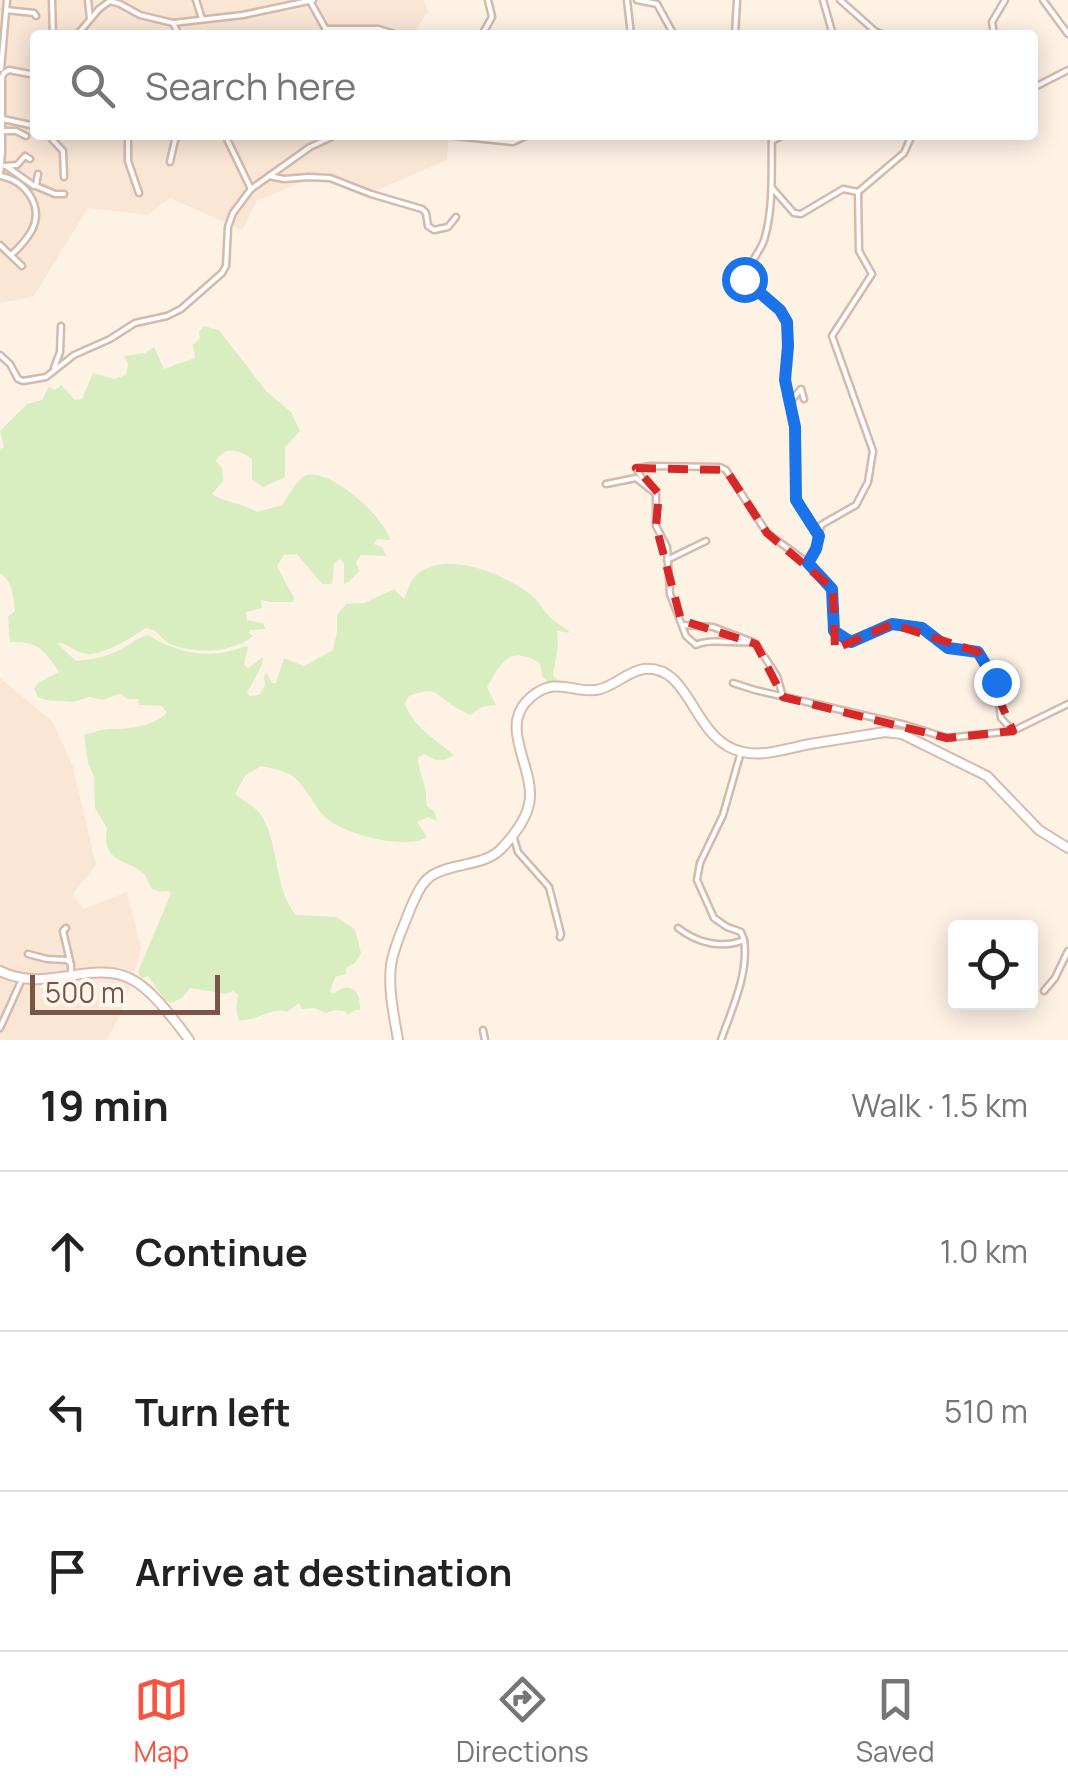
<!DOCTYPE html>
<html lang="en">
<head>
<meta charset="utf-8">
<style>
	body { margin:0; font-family:Manrope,sans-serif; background:#f2f2f2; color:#222 }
	.controls { position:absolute; right:30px; bottom:30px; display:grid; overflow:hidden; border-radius:10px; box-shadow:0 5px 25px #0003 }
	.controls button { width:90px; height:90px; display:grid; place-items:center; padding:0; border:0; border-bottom:2px solid #e0e0e0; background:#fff; color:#222; font:50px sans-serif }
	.scale { position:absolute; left:30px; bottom:25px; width:190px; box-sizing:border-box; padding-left:10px; border:5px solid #7a5447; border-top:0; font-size:28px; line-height:35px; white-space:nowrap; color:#7a5447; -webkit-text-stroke:8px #fff6ed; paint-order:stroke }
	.stop { position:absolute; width:30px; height:30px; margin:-22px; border:8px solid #1a73e8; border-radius:50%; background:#fff }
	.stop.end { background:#1a73e8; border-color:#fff; box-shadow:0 2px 10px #0008 }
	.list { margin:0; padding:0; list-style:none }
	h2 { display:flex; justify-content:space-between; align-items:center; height:130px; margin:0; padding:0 40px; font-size:42px }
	h2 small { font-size:32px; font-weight:400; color:#767676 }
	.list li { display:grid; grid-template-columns:65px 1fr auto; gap:30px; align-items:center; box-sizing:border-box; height:160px; padding:0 40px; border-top:2px solid #e0e0e0 }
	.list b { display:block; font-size:38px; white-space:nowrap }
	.list em { font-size:32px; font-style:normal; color:#767676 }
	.icon { flex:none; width:55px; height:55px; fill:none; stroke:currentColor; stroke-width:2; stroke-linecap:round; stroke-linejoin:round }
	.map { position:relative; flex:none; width:1068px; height:1040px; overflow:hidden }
	.search { position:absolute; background:#fff; box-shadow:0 5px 25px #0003; left:30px; right:30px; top:30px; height:110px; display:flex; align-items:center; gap:25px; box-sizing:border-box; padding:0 35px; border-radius:10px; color:#767676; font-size:38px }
	.sheet { height:610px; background:#fff }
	nav { display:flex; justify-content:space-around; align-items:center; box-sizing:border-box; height:140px; border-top:2px solid #e0e0e0; background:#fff; font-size:28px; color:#767676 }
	nav a { display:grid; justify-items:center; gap:5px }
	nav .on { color:#f5553e }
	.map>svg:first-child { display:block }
</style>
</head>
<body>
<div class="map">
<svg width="1068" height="1040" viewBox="0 0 1068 1040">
	<rect width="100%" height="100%" fill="#fef2e5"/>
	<g fill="#f9e6d5">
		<polygon points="0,0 424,0 428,12 412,35 35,35 35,135 449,135 447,160 366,195 326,172 257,201 242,230 170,198 148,215 88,208 34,296 0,303"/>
		<polygon points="0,678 53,722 73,767 96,865 73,894 83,909 127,892 141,948 125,1005 107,1040 0,1040"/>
	</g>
	<path fill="#d8eec1" d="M204 326 219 330 266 391 291 412 300 431 285 447V477L263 487 252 479V459C239 450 226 445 216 461L222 468 223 481 212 494C226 503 243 503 257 512L282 505C288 497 297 478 307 475 331 469 385 517 390 540L377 539 374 544 382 547 386 556 361 555 356 562 359 571 350 581 344 584V563L340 559 334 564 332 584H322L297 554 284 555 277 566 294 598 293 602H270L261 600 262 608 246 612 247 620 263 623 266 629 250 630 249 633 253 636C233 653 196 654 173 645 160 641 162 631 146 628 135 636 102 656 87 654 75 653 69 643 57 643L76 661C89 660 105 657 118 651 128 646 136 638 148 635 179 654 210 660 246 646L248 647 244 665 248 668 263 657 262 665 247 693 250 696 259 695 265 685 264 676 267 673 272 683H276L284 658 304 666 333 650 337 632V615L346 604 364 603 394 589 404 599C407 593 410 582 414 577 443 547 505 574 531 595 540 602 544 612 552 619 558 624 565 628 571 633L557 631 558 646 553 675 559 681 548 682 542 676 540 663C508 645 502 662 487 687L496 705 482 707 470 715C465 712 459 710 455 707 433 693 437 686 409 696L405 703C411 725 436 740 454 755 441 763 436 761 424 754L418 758C418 770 424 780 426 792 426 797 426 802 427 806L434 811 437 821 428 817 417 822 427 837C407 851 342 834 325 817 313 805 305 784 291 775 282 770 270 768 261 766L245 776 235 794C243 801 255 806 261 815 279 841 274 890 296 915L337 917 355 929 361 953 355 963 346 968V974L335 977 330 992 334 993C351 981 361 991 360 1010H354L348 1015 344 1011 335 1010 326 1013 314 1008 302 1009 299 1003 287 1012C273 1006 259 1021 239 1020L236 1008 238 995 233 991 226 994 190 988 182 998 171 1003 165 1000 148 976 141 978 138 972 171 893 168 891 160 892 152 889C150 886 146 876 144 874 128 859 100 863 107 828L95 808 94 777 88 763 84 735C92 733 101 729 109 729 131 729 150 727 167 713L162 706 139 705 138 699H128L119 694 103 700 89 697 73 702 46 700 38 697 34 689 38 683 59 672C44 650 39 641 10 642L8 616 15 611C13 597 13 582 0 573V449L4 447 0 431 27 404 42 400 49 387 55 390 61 385 75 400 82 399 93 373 114 379 126 375 128 364 124 356 145 353 154 347 164 369 195 358 193 345 200 338 199 332Z"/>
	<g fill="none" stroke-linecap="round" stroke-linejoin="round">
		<defs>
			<g id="street">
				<polyline points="52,0 53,35"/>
				<polyline points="88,0 90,19"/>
				<polyline points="196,0 202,19"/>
				<polyline points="627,0 631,35"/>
				<polyline points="637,0 657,4 674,35"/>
				<polyline points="823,0 833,35"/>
				<polyline points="840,0 875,31 884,35"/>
				<polyline points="1043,0 1068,34"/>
				<polyline points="310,1 329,35"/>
				<polyline points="6,10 34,13 36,16"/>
				<polyline points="173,23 179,35"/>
				<polyline points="325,29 378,29 398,35"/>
				<polyline points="77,35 99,9 110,1 120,4 140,15 173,23 243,15 313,0"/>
				<polyline points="482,35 492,17 488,0"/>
				<polyline points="735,35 737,0"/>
				<polyline points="994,35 992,22 1005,0"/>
				<polyline points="1,69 7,0"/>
				<polyline points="1033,88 1068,70"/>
				<polyline points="3,119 35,126"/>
				<polyline points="3,131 16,131 26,136"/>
				<polyline points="48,135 63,151 64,177"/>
				<polyline points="128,135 128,161 139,193"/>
				<polyline points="225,135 251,189 310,147 336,135"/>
				<polyline points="445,135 513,142 528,135"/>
				<path d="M772 135C771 169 774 204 765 237 761 253 747 264 744 279L780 310 787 322 788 347 785 380 790 402"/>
				<polyline points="772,141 783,135"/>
				<polyline points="170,162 175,140 179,135"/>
				<polyline points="5,166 17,165 25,156 30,159"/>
				<polyline points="6,166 34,186 36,185 38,174"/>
				<polyline points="0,174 2,153 2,77 4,73 9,70 35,75"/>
				<path d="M1 176C25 181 44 205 32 230 27 239 19 248 11 255"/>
				<polyline points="269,176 284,179 309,177 330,178 371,194 422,209 426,213 428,226 434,230 448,227 456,217"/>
				<polyline points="36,186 55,194 64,194"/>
				<polyline points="772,188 794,213 801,214 843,189 858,192 904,153 912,135"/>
				<polyline points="858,192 859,251 872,274 832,336 873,451 868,482 856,505 821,525 816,549 808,563 833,589 835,631 851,642 892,624 922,628 947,648 978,652 996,682 1001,718 1013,731"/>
				<polyline points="0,245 22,266"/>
				<polyline points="0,355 10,364 18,379 23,381 46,377 74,355 110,339 135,323 167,316 181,309 222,273 226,266 228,227 233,213 251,189"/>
				<polyline points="54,368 60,352 61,326"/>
				<polyline points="804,399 801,389 790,402 795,427 797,499 819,536"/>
				<polyline points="642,478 636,468 651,466 720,467 726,470 767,533 808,563"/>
				<path d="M606 484 636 478 656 494V526L667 547 670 594 686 636 696 645C711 638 735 644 753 642L756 644 777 676 783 697"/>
				<polyline points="667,560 706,541"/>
				<polyline points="683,625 713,627 750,641"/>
				<polyline points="733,683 755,690 906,725 947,738 1013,731 1068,704"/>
				<polyline points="513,835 518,852 549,887 561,934 560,937"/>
				<polyline points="66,928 63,931 70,961"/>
				<path d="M678 928C697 943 722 949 744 940L741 932 727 927 714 918 697 880 700 863 723 815 741 752"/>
				<polyline points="28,954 47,959 67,960 71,964 71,975"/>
				<polyline points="1044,991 1055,978 1068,951"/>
				<polyline points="0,1028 22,979"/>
				<polyline points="483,1030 485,1040"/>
				<path d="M721 1040C732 1009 749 973 744 940"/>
			</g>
			<g id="secondary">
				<path d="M0 971C23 982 44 980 69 976 116 968 134 972 165 1009 173 1019 182 1029 189 1040"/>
				<path d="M398 1040C394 1016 388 989 391 965 394 945 404 926 411 907 416 896 421 883 431 876 452 862 483 867 501 849 514 835 529 817 530 797 532 763 498 725 531 697 556 676 572 693 596 690 613 688 627 671 644 669 692 664 692 742 743 752 764 757 789 748 810 744 835 740 860 736 885 732L902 734 987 776 1039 830 1068 848"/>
			</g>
		</defs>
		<use href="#street" stroke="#d4baac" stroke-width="9"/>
		<use href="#secondary" stroke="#dabbab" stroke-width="12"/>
		<use href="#street" stroke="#fff" stroke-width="4"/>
		<use href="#secondary" stroke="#fff" stroke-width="8"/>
	</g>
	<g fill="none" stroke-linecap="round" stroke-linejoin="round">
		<polyline stroke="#1a73e8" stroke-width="12" points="744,279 780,310 787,322 788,346 785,380 795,427 796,500 819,536 816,549 808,563 832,589 834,631 851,642 892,624 922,628 948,648 978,652 996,682"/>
	</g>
	<path fill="none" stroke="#d62828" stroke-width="8" stroke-dasharray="20 12" stroke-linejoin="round" d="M636 468 726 470 767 533 833 589 835 649 892 624 978 652 1013 731 947 738 783 697 756 644 681 620 656 526 659 494Z"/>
</svg>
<div class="controls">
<button><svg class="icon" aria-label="locate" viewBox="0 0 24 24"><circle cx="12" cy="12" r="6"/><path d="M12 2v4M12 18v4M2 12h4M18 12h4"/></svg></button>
</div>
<div class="scale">500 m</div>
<div class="stop" style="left:744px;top:279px"></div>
<div class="stop end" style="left:996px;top:682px"></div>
<div class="search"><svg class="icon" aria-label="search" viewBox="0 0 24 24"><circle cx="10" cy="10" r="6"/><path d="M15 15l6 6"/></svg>Search here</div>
</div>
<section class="sheet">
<h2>19 min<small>Walk · 1.5 km</small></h2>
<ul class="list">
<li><svg class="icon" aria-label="ahead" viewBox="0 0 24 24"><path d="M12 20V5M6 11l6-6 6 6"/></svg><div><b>Continue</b></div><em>1.0 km</em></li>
<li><svg class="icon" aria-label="left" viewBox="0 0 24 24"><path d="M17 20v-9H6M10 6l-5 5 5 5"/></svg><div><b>Turn left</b></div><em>510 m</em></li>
<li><svg class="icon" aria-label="arrive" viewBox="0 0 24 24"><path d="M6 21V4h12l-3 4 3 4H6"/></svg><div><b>Arrive at destination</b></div></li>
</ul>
</section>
<nav>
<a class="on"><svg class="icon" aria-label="map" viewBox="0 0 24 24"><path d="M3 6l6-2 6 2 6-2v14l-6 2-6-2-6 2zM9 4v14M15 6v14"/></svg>Map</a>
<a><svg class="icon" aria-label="directions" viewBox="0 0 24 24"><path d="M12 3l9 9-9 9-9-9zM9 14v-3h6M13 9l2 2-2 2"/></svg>Directions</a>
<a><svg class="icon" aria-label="saved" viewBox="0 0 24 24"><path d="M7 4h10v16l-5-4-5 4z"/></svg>Saved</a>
</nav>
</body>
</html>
